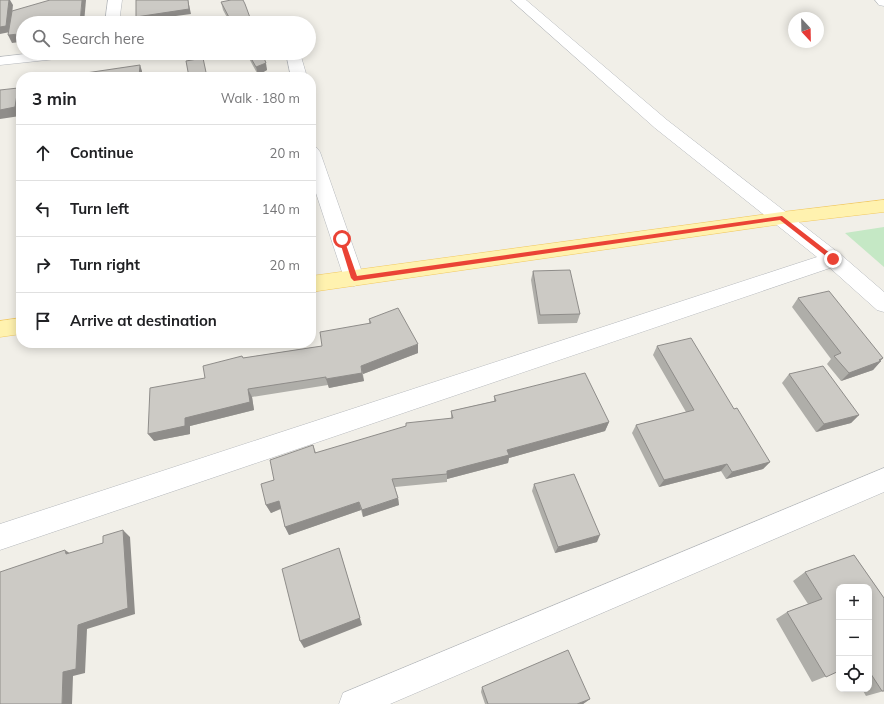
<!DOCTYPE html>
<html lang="en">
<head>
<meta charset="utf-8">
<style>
	body { margin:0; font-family:Mulish,sans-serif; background:#f6f6f6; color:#202124 }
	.controls { position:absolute; right:12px; bottom:12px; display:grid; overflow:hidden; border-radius:8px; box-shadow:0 2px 10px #0003 }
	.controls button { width:36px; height:36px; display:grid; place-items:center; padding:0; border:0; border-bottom:1px solid #e0e0e0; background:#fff; color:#202124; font:20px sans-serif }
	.compass { position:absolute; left:788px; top:12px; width:36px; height:36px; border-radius:50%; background:#fff; box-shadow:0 2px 10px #0003; rotate:158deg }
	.stop { position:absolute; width:12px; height:12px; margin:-9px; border:3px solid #ea4335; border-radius:50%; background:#fff }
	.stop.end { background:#ea4335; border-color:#fff; box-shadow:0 1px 4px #0008 }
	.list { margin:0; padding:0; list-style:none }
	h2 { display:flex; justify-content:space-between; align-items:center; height:52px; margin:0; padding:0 16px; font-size:17px }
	h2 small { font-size:13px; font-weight:400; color:#757577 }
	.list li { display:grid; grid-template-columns:26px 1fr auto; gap:12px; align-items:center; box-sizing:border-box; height:56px; padding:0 16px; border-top:1px solid #e0e0e0 }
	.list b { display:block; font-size:15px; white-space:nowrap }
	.list em { font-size:13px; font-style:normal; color:#757577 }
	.icon { flex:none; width:22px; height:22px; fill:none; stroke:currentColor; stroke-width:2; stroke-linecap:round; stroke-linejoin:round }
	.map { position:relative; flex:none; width:884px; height:704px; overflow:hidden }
	.search { position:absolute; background:#fff; box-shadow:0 2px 10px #0003; left:16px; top:16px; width:300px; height:44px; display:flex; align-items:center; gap:10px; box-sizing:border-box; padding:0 14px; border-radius:22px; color:#757577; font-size:15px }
	.panel { position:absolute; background:#fff; box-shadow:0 2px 10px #0003; left:16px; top:72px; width:300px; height:276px; border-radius:16px }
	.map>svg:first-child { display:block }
</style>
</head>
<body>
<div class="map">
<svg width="884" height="704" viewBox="0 0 884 704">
	<rect width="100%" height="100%" fill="#f1efe8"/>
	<polygon fill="#c5e8c5" points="884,227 884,267 845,233"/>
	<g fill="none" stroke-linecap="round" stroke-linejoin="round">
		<defs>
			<g id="minor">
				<polygon points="108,0 122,0 119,23 105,23"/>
				<polygon points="511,0 526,0 667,120 840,254 884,292 884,312 877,310 830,268 0,550 0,524 817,257 655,128"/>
				<polygon points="875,0 884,0 884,6 879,5"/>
				<polygon points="33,53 82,53 80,56 75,57 0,65 0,57"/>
				<polygon points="286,53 300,53 307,77 291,77"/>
				<polygon points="311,147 317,148 320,152 364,278 361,283 354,286 347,283 344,278 311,178"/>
				<polygon points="884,468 884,492 390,704 339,704 343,693"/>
			</g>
			<g id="primary">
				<polygon points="884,200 884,212 782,224 311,292 311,276 782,212"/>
				<polygon points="21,318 21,334 0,337 0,321"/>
			</g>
		</defs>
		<use href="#minor" stroke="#b5b8bc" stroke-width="1"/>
		<use href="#primary" stroke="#f2c960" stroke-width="1"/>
		<use href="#minor" fill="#fff" fill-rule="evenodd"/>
		<use href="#primary" fill="#fff2af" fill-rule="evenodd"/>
	</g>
	<g fill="#afaea9">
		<polygon points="221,2 252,23 230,23 223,10"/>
		<polygon points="246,53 262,53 267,70 258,75"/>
		<polygon points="533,271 580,314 577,323 538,324 531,280"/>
		<polygon points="798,298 883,358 880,361 881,361 873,370 841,381 827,364 831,359 792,307"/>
		<polygon points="369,319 418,353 363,374 364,381 329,388 328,385 252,397 254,410 190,426 190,434 154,441 205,378 243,358 322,346 369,323"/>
		<polygon points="657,346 734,409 770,462 763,469 726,479 721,471 659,487 632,433 636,425 686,412 653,355"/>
		<polygon points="789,374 859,415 851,423 816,432 782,383"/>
		<polygon points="494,396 609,422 605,431 509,458 508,463 447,479 447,482 395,487 398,498 399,505 363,517 361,510 289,535 285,527 281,509 271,513 266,505 274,480 313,445 316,453 451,418 451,411 494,401"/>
		<polygon points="534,484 597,542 555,553 532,491"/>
		<polygon points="854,555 884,598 884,691 866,696 862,689 869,689 869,587 839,587 839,671 812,682 776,619 787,612 808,604 793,581 805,572"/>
		<polygon points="482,687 590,699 583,704 485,704 481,692"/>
	</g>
	<g fill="#8f8d8a">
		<polygon points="9,0 10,0 13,5 10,32 0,34 0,27"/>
		<polygon points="82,0 86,0 84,23 80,23"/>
		<polygon points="188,0 191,14 138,21 136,17"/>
		<polygon points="19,34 23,37 23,46 22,46 20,42 12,43 8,35"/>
		<polygon points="266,63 267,70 258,75 256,67"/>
		<polygon points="140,65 142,71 142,77 139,77"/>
		<polygon points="18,88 21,92 21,111 20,116 0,119 0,110"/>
		<polygon points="418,344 418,353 363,374 361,366"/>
		<polygon points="883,358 879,362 881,361 873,370 841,381 849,373"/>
		<polygon points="362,373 364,381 329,388 326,379"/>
		<polygon points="248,389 252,397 254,410 190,426 190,434 154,441 148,434 185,418"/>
		<polygon points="859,415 851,423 816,432 824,424"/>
		<polygon points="609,422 605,431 509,458 508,463 447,479 447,471 507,450"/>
		<polygon points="770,462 763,469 726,479 732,472"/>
		<polygon points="727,464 721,471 659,487 664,480"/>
		<polygon points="398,498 399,505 363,517 362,510"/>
		<polygon points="279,501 282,508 271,513 266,505"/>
		<polygon points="359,502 361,510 289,535 285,527"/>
		<polygon points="123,530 130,537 135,614 87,629 85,673 73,676 72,704 62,704 63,672 78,625"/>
		<polygon points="600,535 597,542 555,553 558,547"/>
		<polygon points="339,548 362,625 304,648 300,641"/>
		<polygon points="65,550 74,556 66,554"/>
		<polygon points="590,699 583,704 577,704"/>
	</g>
	<g fill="#cccac5" stroke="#8f8d8a">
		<polygon points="0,0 9,0 6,26 0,27"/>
		<polygon points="50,0 82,0 80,23 23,23 23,37 18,38 19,34 8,35 12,11"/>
		<polygon points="136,0 188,0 189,9 136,17"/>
		<polygon points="231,0 243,0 245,4 252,23 232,23 221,2"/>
		<polygon points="248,53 262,53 266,63 256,67"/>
		<polygon points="203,58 207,77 189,77 186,61"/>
		<polygon points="140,65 139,77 61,77 79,76 79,74"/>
		<polygon points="18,88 15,107 0,110 0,90"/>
		<polygon points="570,270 580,314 540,315 533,271"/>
		<polygon points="829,291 883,358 879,360 881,361 849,373 834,356 841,353 798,298"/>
		<polygon points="398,308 418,344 361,366 362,373 326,379 326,377 248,389 250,402 185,418 185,426 148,434 150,388 205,378 203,366 242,356 243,358 322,346 320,332 371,323 369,319"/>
		<polygon points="691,338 734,409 737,408 770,462 732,472 727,464 664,480 636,425 694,410 657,346"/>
		<polygon points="823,366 859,415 824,424 789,374"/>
		<polygon points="585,373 609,422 507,450 509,455 447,471 447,474 392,479 398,498 362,510 359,502 285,527 279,501 266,505 261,484 274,480 270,460 313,445 315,453 406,426 406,423 453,418 451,411 496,401 494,396"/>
		<polygon points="574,474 600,535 558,547 534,484"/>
		<polygon points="123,530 128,608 78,625 76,669 63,672 62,704 0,704 0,572 65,550 66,554 103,543 103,536"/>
		<polygon points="339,548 360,618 300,641 282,569"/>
		<polygon points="854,555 884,598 884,691 882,691 869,671 869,587 839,587 839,671 826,677 787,612 822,599 805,572"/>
		<polygon points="568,650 590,699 577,704 488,704 482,687"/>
	</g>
	<polygon fill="#ea4335" points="782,216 835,257 835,260 831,260 780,220 354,281 351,278 339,239 342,237 344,239 357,276"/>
</svg>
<div class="controls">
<button>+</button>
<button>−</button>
<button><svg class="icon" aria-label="locate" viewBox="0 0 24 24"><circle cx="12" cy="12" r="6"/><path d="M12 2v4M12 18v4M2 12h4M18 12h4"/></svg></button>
</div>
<svg class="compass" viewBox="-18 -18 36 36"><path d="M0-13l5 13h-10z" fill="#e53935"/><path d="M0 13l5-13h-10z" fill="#757577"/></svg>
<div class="stop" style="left:342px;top:239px"></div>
<div class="stop end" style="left:833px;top:259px"></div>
<div class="search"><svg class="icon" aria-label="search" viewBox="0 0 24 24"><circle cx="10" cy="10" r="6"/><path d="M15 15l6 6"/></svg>Search here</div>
<section class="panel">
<h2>3 min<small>Walk · 180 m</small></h2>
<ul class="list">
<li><svg class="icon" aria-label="ahead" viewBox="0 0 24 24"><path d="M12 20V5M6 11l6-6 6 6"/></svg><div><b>Continue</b></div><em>20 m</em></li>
<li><svg class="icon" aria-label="left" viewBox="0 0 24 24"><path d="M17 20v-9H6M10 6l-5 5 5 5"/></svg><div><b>Turn left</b></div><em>140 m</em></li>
<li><svg class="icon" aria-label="right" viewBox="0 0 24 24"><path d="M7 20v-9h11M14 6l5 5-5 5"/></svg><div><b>Turn right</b></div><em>20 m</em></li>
<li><svg class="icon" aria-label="arrive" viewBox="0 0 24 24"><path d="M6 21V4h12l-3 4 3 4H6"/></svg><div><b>Arrive at destination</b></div></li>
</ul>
</section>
</div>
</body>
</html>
